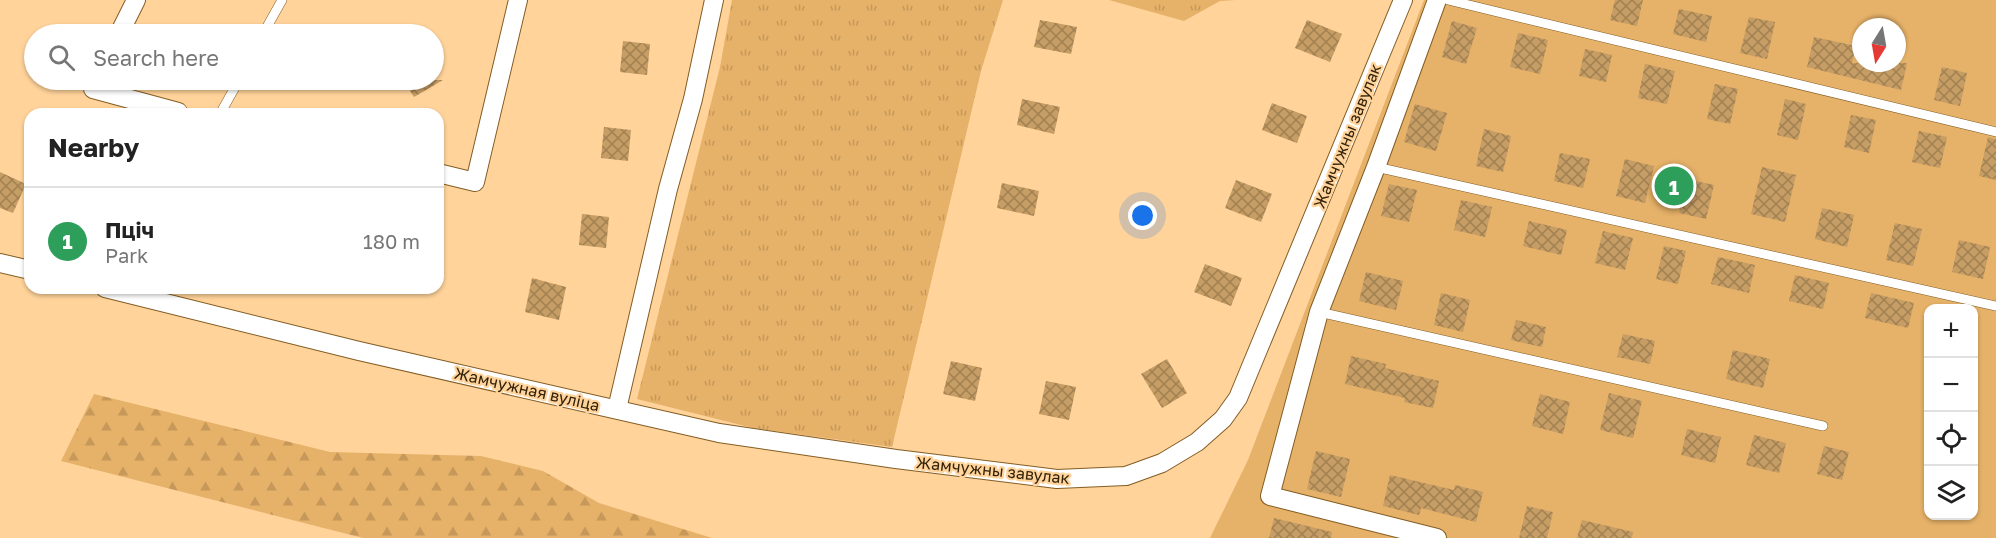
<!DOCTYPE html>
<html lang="en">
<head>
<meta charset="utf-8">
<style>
	body { margin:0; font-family:"Golos Text",sans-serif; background:#f6f6f6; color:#222 }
	.controls { position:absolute; right:18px; bottom:18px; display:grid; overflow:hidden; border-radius:12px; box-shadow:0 2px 4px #0004 }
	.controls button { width:54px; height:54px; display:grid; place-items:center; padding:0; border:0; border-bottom:2px solid #e0e0e0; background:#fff; color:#222; font:30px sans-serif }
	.compass { position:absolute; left:1852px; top:18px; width:54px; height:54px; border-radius:50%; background:#fff; box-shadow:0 2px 4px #0004; rotate:191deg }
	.you { position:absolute; left:1143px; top:216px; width:21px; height:21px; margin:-15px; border:4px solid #fff; border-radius:50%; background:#1a73e8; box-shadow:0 0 0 9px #1a73e833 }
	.badge { display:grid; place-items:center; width:39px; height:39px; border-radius:50%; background:#111827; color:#fff; font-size:20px; font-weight:700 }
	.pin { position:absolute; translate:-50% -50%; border:3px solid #fff; box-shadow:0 2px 6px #0006 }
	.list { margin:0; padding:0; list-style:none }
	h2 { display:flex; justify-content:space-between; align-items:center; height:78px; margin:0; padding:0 24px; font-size:26px }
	h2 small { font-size:20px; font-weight:400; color:#767676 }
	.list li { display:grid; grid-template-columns:39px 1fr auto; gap:18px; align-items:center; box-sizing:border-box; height:108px; padding:0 24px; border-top:2px solid #e0e0e0 }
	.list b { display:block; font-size:22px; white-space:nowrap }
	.list p { margin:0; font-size:20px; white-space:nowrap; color:#767676 }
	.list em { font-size:20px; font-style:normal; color:#767676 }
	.icon { flex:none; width:33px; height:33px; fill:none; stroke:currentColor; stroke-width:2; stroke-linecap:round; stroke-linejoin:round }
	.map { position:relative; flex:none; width:1996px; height:538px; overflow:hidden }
	.search { position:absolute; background:#fff; box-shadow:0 2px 4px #0004; left:24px; top:24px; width:420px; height:66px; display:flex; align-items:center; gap:15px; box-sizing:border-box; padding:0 21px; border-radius:33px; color:#767676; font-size:22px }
	.panel { position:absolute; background:#fff; box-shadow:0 2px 4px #0004; left:24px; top:108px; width:420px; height:186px; border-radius:18px }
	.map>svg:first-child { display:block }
</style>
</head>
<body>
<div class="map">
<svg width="1996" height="538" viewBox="0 0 1996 538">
	<defs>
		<pattern id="grass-tufts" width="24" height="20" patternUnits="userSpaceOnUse" patternTransform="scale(1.5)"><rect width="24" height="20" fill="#e6b168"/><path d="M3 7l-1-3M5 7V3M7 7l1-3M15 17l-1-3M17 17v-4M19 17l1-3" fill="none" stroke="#c69859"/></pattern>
		<pattern id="forest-firs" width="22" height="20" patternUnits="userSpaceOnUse" patternTransform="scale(1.5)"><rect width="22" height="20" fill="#e6b168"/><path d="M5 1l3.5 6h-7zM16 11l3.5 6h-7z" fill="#c69859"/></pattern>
		<pattern id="building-cross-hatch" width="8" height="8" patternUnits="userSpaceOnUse" patternTransform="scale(1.5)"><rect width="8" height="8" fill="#c69d65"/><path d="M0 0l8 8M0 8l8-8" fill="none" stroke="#a18051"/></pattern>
	</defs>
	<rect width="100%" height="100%" fill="#ffd39a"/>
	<g fill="url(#grass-tufts)">
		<polygon points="732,0 1003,0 981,71 892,447 753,428 637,399 720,67"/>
		<polygon points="1109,0 1236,0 1220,1 1184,21"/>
	</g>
	<polygon fill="url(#forest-firs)" points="94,394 330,452 481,456 543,471 599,503 712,538 363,538 61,461"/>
	<path fill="#e6b168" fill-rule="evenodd" d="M1424 0H1996V538H1210L1248 460ZM1861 27H1897V63H1861ZM1928 308H1974V516H1928Z"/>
	<g fill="url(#building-cross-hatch)">
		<polygon points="1615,0 1643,0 1637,26 1610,20"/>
		<polygon points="1679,9 1712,16 1706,42 1673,34"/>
		<polygon points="1749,17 1775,22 1767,59 1740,53"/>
		<polygon points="1040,20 1077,27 1071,54 1034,47"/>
		<polygon points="1307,20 1342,34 1330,62 1295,48"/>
		<polygon points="1452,21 1477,28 1466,64 1442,57"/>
		<polygon points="1518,33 1548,40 1540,74 1510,67"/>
		<polygon points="1814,37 1856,46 1852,63 1907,63 1901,90 1807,67"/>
		<polygon points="623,41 650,44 647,75 620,72"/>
		<polygon points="1585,49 1612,55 1606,82 1579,76"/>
		<polygon points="1645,64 1675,71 1667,104 1638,98"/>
		<polygon points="1942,67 1967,73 1960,106 1934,100"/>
		<polygon points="403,80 443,80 414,97"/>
		<polygon points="1715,84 1738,89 1730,124 1707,119"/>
		<polygon points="1022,99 1060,107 1054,134 1017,125"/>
		<polygon points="1785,99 1806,104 1798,140 1777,135"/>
		<polygon points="1272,103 1307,116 1297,143 1262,130"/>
		<polygon points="1415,104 1447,113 1436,151 1404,142"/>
		<polygon points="1851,115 1876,120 1869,153 1844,147"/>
		<polygon points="604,127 631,130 628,161 601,158"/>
		<polygon points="1484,129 1511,136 1503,172 1476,166"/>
		<polygon points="1919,131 1947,137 1940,168 1912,162"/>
		<polygon points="1988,137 1996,139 1996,180 1979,176"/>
		<polygon points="1560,153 1590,159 1583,188 1554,181"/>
		<polygon points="1625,159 1654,166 1645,203 1616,196"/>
		<polygon points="1762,167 1796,175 1785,222 1751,214"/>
		<polygon points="0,172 26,184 13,213 0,208"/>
		<polygon points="1686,179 1714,185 1706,219 1679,213"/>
		<polygon points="1236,180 1272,194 1261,222 1225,208"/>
		<polygon points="1002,183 1039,191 1034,216 997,208"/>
		<polygon points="1389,184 1417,190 1409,222 1381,216"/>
		<polygon points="1461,200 1492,207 1485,237 1454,230"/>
		<polygon points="1822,208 1854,215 1847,247 1815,239"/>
		<polygon points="582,214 609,217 606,248 579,245"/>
		<polygon points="1529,221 1567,230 1561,255 1523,246"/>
		<polygon points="1895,223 1922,229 1913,266 1886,260"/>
		<polygon points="1603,231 1633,238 1625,270 1595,263"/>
		<polygon points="1959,240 1990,247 1983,279 1952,272"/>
		<polygon points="1664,246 1686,251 1678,284 1656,279"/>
		<polygon points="1718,257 1755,265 1749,293 1711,284"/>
		<polygon points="1205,264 1242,278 1231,306 1194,292"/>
		<polygon points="1366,272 1403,281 1396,310 1359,301"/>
		<polygon points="1795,275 1829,283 1823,309 1789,301"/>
		<polygon points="532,278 566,287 559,320 525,312"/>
		<polygon points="1441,293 1470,300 1463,332 1434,325"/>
		<polygon points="1871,293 1914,303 1908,328 1865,318"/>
		<polygon points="1516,320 1546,327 1542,347 1511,340"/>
		<polygon points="1623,334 1655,341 1650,364 1617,357"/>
		<polygon points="1733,350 1770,359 1763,388 1726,379"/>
		<polygon points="1351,356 1386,364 1385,368 1439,381 1433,408 1404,402 1405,398 1345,384"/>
		<polygon points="1167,359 1187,393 1162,408 1141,374"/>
		<polygon points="951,361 982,368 975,401 943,394"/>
		<polygon points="1046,381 1076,387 1069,420 1039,414"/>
		<polygon points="1609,393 1642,401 1633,438 1600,430"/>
		<polygon points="1540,394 1570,402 1563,434 1532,426"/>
		<polygon points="1687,429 1721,437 1715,463 1681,455"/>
		<polygon points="1754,435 1786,443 1779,473 1746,465"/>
		<polygon points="1824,446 1849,452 1842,480 1817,474"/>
		<polygon points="1316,451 1350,459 1341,497 1307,489"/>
		<polygon points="1390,475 1454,490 1455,485 1483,492 1476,522 1421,508 1419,515 1383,506"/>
		<polygon points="1527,506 1553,512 1547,538 1519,538"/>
		<polygon points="1274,518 1332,532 1331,538 1269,538"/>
		<polygon points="1582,520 1633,532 1632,538 1577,538"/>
	</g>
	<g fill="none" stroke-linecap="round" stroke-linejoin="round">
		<defs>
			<g id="lane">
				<polyline points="1448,0 1996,132"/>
				<polyline points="263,34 282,0"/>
				<polyline points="220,114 239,80"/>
				<polyline points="1376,167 1996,306"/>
				<polyline points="1319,312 1823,426"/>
			</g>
			<g id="street">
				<polyline points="119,34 136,0"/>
				<polyline points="97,80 93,89 178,112 178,114"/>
				<polyline points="438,173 475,182 518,0"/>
				<polyline points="0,263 30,270"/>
				<polyline points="105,288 359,351 719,433 896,459 1057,479 1126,476 1162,463 1197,442 1223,419 1238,398 1403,0"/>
				<polyline points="617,409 668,189 693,99 714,0"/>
				<polyline points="1437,538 1270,496 1319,312 1376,167 1437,0"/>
			</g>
		</defs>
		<use href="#lane" stroke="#835d24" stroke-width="10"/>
		<use href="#street" stroke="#835d24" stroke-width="20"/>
		<use href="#lane" stroke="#fff" stroke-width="9"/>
		<use href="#street" stroke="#fff" stroke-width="18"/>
	</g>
	<g text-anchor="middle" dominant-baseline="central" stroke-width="4.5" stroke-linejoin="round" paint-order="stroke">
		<g font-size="16" fill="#32220a" stroke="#ffd39a">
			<text transform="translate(1347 136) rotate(-68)">Жамчужны завулак</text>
			<text transform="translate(527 389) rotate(13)">Жамчужная вуліца</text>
			<text transform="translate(993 470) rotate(6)">Жамчужны завулак</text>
		</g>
	</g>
</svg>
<div class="controls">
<button>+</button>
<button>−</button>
<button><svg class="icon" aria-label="locate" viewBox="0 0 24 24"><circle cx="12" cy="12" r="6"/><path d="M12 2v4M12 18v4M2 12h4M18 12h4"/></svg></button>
<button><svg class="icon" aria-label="layers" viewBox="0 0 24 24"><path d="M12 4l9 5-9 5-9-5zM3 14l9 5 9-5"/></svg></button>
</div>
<svg class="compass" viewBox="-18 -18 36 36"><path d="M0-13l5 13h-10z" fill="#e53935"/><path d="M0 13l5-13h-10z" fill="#767676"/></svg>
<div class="you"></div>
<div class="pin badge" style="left:1674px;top:186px;background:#2e9e5b">1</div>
<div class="search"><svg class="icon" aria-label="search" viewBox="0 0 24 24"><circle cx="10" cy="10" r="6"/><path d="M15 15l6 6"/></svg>Search here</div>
<section class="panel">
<h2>Nearby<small></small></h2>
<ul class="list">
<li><span class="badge" style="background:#2e9e5b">1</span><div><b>Пціч</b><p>Park</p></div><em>180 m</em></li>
</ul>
</section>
</div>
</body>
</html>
